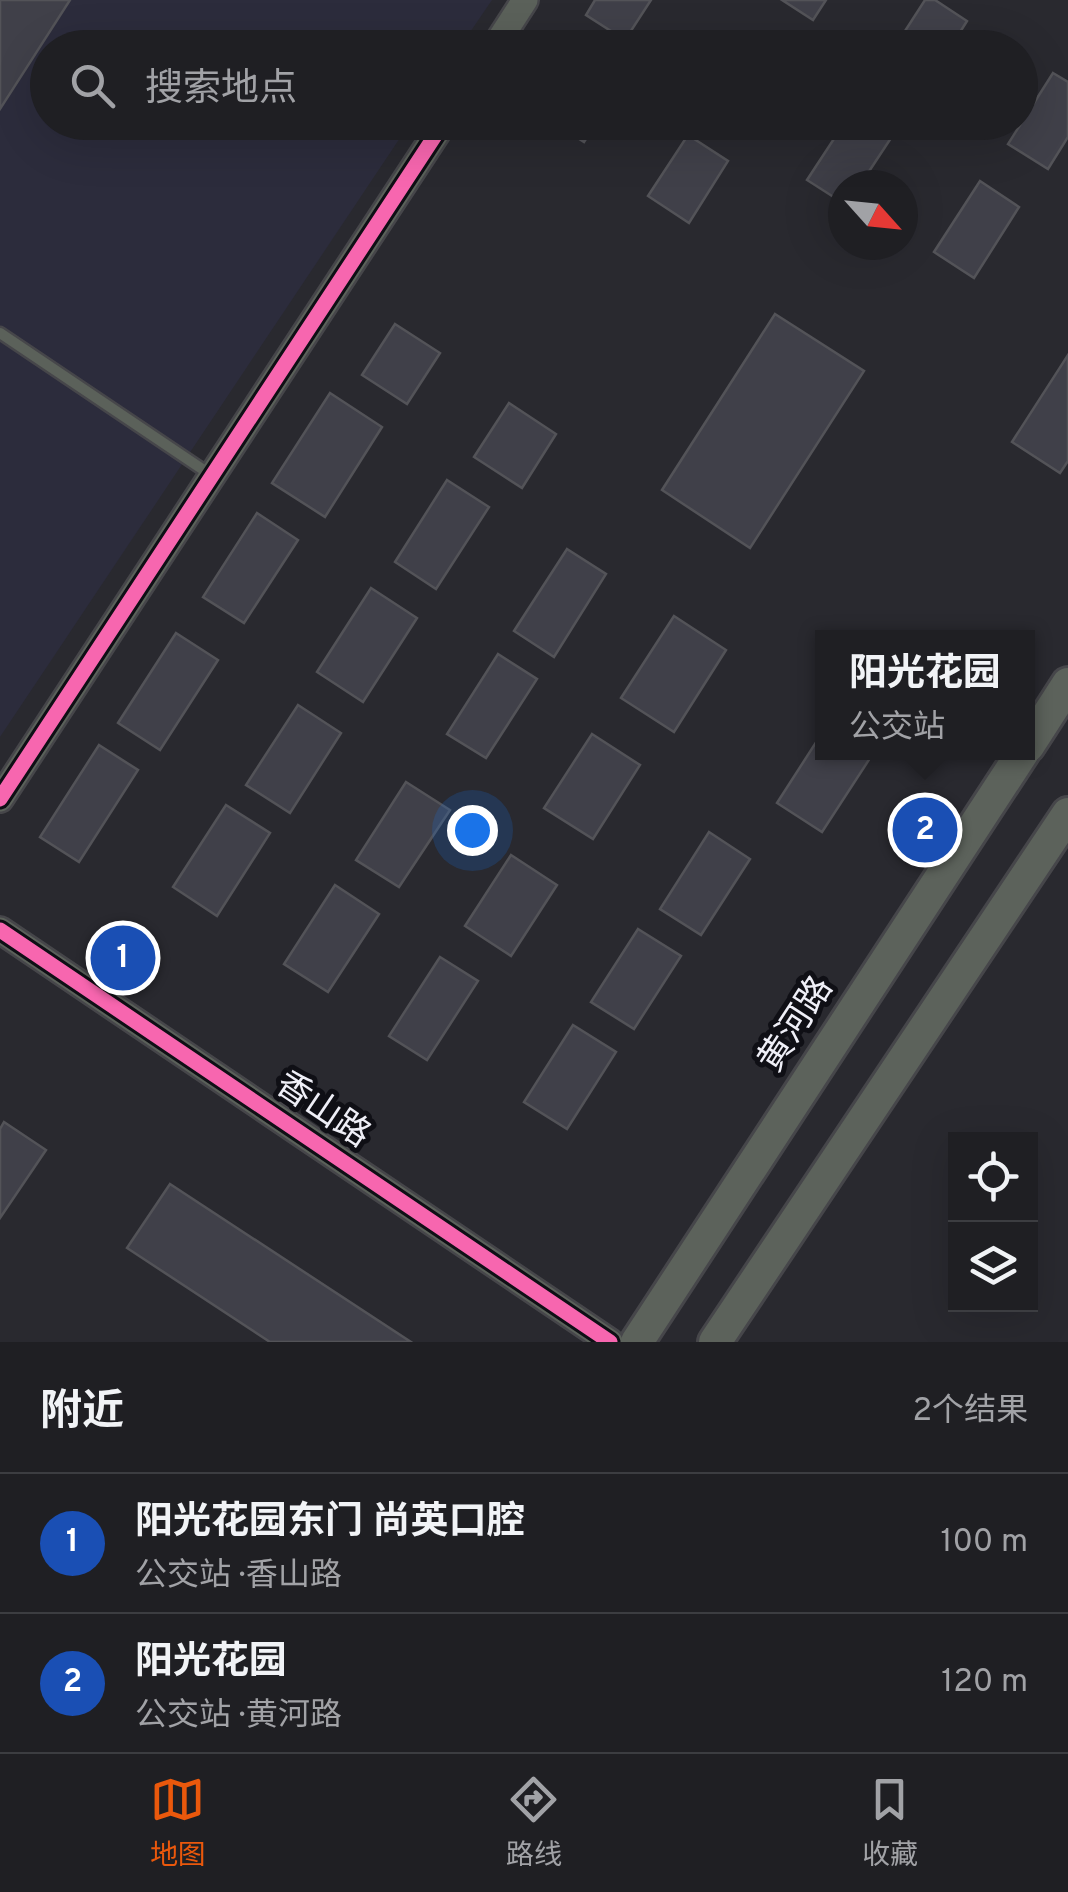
<!DOCTYPE html>
<html lang="zh">
<head>
<meta charset="utf-8">
<style>
	body { margin:0; font-family:Overpass,"Noto Sans SC",sans-serif; background:#2c2c30; color:#f1f3f6 }
	.controls { position:absolute; right:30px; bottom:30px; display:grid; overflow:hidden; border-radius:0px; box-shadow:0 10px 40px #0002 }
	.controls button { width:90px; height:90px; display:grid; place-items:center; padding:0; border:0; border-bottom:2px solid #3c3d41; background:#1f1f23; color:#f1f3f6; font:50px sans-serif }
	.compass { position:absolute; left:828px; top:170px; width:90px; height:90px; border-radius:50%; background:#1f1f23; box-shadow:0 10px 40px #0002; rotate:117deg }
	.you { position:absolute; left:472px; top:830px; width:35px; height:35px; margin:-25px; border:8px solid #fff; border-radius:50%; background:#1a73e8; box-shadow:0 0 0 15px #1a73e833 }
	.badge { display:grid; place-items:center; width:65px; height:65px; border-radius:50%; background:#ea580c; color:#fff; font-size:32px; font-weight:700 }
	.pin { position:absolute; translate:-50% -50%; border:5px solid #fff; box-shadow:0 2px 10px #0006 }
	.popup { position:absolute; left:815px; top:630px; width:220px; height:130px; box-sizing:border-box; display:grid; place-content:center; border-radius:0px; background:#1f1f23; filter:drop-shadow(0 2px 8px #0005); font-size:32px; white-space:nowrap; color:#a1a2a6 }
	.popup b { font-size:38px; color:#f1f3f6 }
	.popup::after { content:''; position:absolute; left:50%; top:100%; margin-left:-20px; border:20px solid transparent; border-top-color:#1f1f23 }
	.list { margin:0; padding:0; list-style:none }
	h2 { display:flex; justify-content:space-between; align-items:center; height:130px; margin:0; padding:0 40px; font-size:42px }
	h2 small { font-size:32px; font-weight:400; color:#a1a2a6 }
	.list li { display:grid; grid-template-columns:65px 1fr auto; gap:30px; align-items:center; box-sizing:border-box; height:140px; padding:0 40px; border-top:2px solid #3c3d41 }
	.list b { display:block; font-size:38px; white-space:nowrap }
	.list p { margin:0; font-size:32px; white-space:nowrap; color:#a1a2a6 }
	.list em { font-size:32px; font-style:normal; color:#a1a2a6 }
	.icon { flex:none; width:55px; height:55px; fill:none; stroke:currentColor; stroke-width:2; stroke-linecap:round; stroke-linejoin:round }
	.map { position:relative; flex:none; width:1068px; height:1342px; overflow:hidden }
	.search { position:absolute; background:#1f1f23; box-shadow:0 10px 40px #0002; left:30px; right:30px; top:30px; height:110px; display:flex; align-items:center; gap:25px; box-sizing:border-box; padding:0 35px; border-radius:55px; color:#a1a2a6; font-size:38px }
	.sheet { height:410px; background:#1f1f23 }
	nav { display:flex; justify-content:space-around; align-items:center; box-sizing:border-box; height:140px; border-top:2px solid #3c3d41; background:#1f1f23; font-size:28px; color:#a1a2a6 }
	nav a { display:grid; justify-items:center; gap:5px }
	nav .on { color:#ea580c }
	.map>svg:first-child { display:block }
</style>
</head>
<body>
<div class="map">
<svg width="1068" height="1342" viewBox="0 0 1068 1342">
	<rect width="100%" height="100%" fill="#29292f"/>
	<polygon fill="#2c2c3c" points="0,0 492,0 460,47 48,48 48,122 410,123 0,737"/>
	<g fill="#404049" stroke="#535358" stroke-width="2.5">
		<polygon points="0,0 70,0 0,109"/>
		<polygon points="595,0 651,0 625,40 586,15"/>
		<polygon points="782,0 826,0 813,20"/>
		<polygon points="925,0 935,0 967,21 950,48 894,48"/>
		<polygon points="1053,73 1068,82 1068,137 1048,169 1008,144"/>
		<polygon points="553,122 597,122 584,142"/>
		<polygon points="845,122 874,122 893,135 860,185 843,185 843,203 807,180"/>
		<polygon points="688,135 728,161 689,223 648,196"/>
		<polygon points="980,181 1019,207 974,278 934,252"/>
		<polygon points="775,314 864,371 750,548 662,490"/>
		<polygon points="395,324 440,353 407,404 362,375"/>
		<polygon points="1068,355 1068,461 1060,473 1012,442"/>
		<polygon points="330,393 382,427 325,517 272,483"/>
		<polygon points="509,403 556,434 522,488 474,457"/>
		<polygon points="447,480 489,507 436,589 395,562"/>
		<polygon points="257,513 298,540 244,623 203,597"/>
		<polygon points="567,549 606,574 554,657 514,631"/>
		<polygon points="371,588 417,618 363,702 317,672"/>
		<polygon points="674,616 726,650 674,732 621,698"/>
		<polygon points="176,633 218,660 160,750 118,723"/>
		<polygon points="498,654 537,679 486,758 447,734"/>
		<polygon points="298,705 341,733 290,813 246,785"/>
		<polygon points="822,733 822,752 874,752 822,832 777,803"/>
		<polygon points="592,734 640,765 593,839 544,808"/>
		<polygon points="99,745 138,770 79,862 40,837"/>
		<polygon points="406,782 450,810 399,887 356,860"/>
		<polygon points="226,805 270,833 217,916 173,887"/>
		<polygon points="709,832 750,859 701,935 660,909"/>
		<polygon points="511,855 557,885 511,956 465,926"/>
		<polygon points="335,885 379,914 328,992 284,964"/>
		<polygon points="638,929 681,956 634,1029 591,1002"/>
		<polygon points="440,957 478,981 427,1060 389,1036"/>
		<polygon points="573,1025 616,1052 567,1129 524,1102"/>
		<polygon points="4,1122 46,1150 0,1218 0,1129"/>
		<polygon points="170,1184 411,1342 270,1342 127,1248"/>
	</g>
	<g fill="none" stroke-linecap="round" stroke-linejoin="round">
		<defs>
			<polyline id="service" points="0,333 211,475"/>
			<g id="tertiary">
				<polyline points="494,48 525,0"/>
				<polyline points="0,799 444,122"/>
				<polyline points="0,930 610,1342"/>
			</g>
			<g id="primary">
				<polyline points="1028,746 1068,684"/>
				<polyline points="637,1342 1023,752"/>
				<polyline points="715,1342 1068,814"/>
			</g>
		</defs>
		<use href="#service" stroke="#46464a" stroke-width="15"/>
		<use href="#tertiary" stroke="#46464a" stroke-width="30"/>
		<use href="#primary" stroke="#46464a" stroke-width="38"/>
		<use href="#service" stroke="#5b615a" stroke-width="10"/>
		<use href="#tertiary" stroke="#5b615a" stroke-width="25"/>
		<use href="#primary" stroke="#5c625b" stroke-width="32"/>
		<defs>
			<g id="cycleway">
				<polyline points="0,799 444,122"/>
				<polyline points="0,930 610,1342"/>
			</g>
		</defs>
		<use href="#cycleway" stroke="#0f0f15" stroke-width="21"/>
		<use href="#cycleway" stroke="#f766af" stroke-width="15"/>
	</g>
	<g text-anchor="middle" dominant-baseline="central" stroke-width="10" stroke-linejoin="round" paint-order="stroke">
		<g font-size="35" fill="#efeff7" stroke="#0f0f15">
			<text transform="translate(797 1025) rotate(-57)">黄河路</text>
			<text transform="translate(322 1111) rotate(34)">香山路</text>
		</g>
	</g>
</svg>
<div class="controls">
<button><svg class="icon" aria-label="locate" viewBox="0 0 24 24"><circle cx="12" cy="12" r="6"/><path d="M12 2v4M12 18v4M2 12h4M18 12h4"/></svg></button>
<button><svg class="icon" aria-label="layers" viewBox="0 0 24 24"><path d="M12 4l9 5-9 5-9-5zM3 14l9 5 9-5"/></svg></button>
</div>
<svg class="compass" viewBox="-18 -18 36 36"><path d="M0-13l5 13h-10z" fill="#e53935"/><path d="M0 13l5-13h-10z" fill="#a1a2a6"/></svg>
<div class="you"></div>
<div class="pin badge" style="left:123px;top:958px;background:#1a4fb4">1</div>
<div class="pin badge" style="left:925px;top:830px;background:#1a4fb4">2</div>
<div class="popup"><b>阳光花园</b>公交站</div>
<div class="search"><svg class="icon" aria-label="search" viewBox="0 0 24 24"><circle cx="10" cy="10" r="6"/><path d="M15 15l6 6"/></svg>搜索地点</div>
</div>
<section class="sheet">
<h2>附近<small>2个结果</small></h2>
<ul class="list">
<li><span class="badge" style="background:#1a4fb4">1</span><div><b>阳光花园东门 尚英口腔</b><p>公交站 · 香山路</p></div><em>100 m</em></li>
<li><span class="badge" style="background:#1a4fb4">2</span><div><b>阳光花园</b><p>公交站 · 黄河路</p></div><em>120 m</em></li>
</ul>
</section>
<nav>
<a class="on"><svg class="icon" aria-label="map" viewBox="0 0 24 24"><path d="M3 6l6-2 6 2 6-2v14l-6 2-6-2-6 2zM9 4v14M15 6v14"/></svg>地图</a>
<a><svg class="icon" aria-label="directions" viewBox="0 0 24 24"><path d="M12 3l9 9-9 9-9-9zM9 14v-3h6M13 9l2 2-2 2"/></svg>路线</a>
<a><svg class="icon" aria-label="saved" viewBox="0 0 24 24"><path d="M7 4h10v16l-5-4-5 4z"/></svg>收藏</a>
</nav>
</body>
</html>
